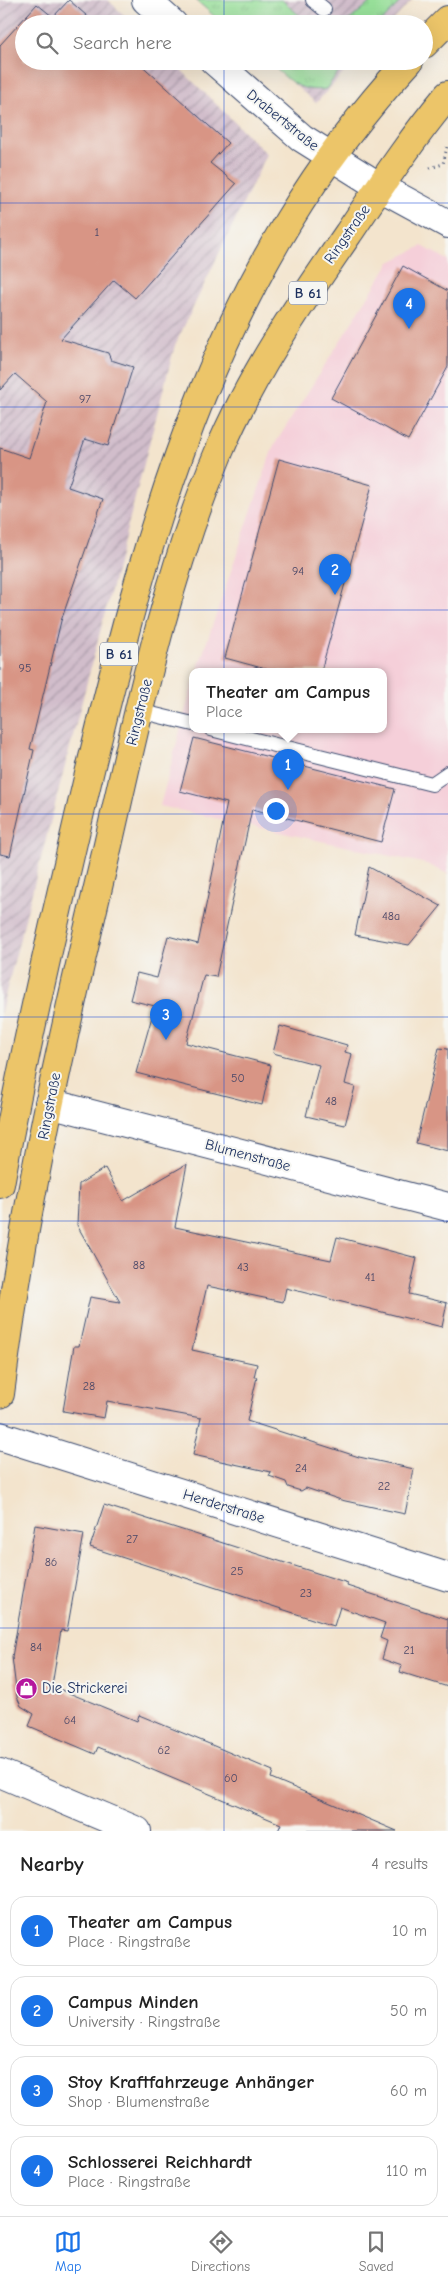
<!DOCTYPE html>
<html lang="en">
<head>
<meta charset="utf-8">
<style>
	body { margin:0; font-family:"Comic Neue",sans-serif; background:#f2f2f2; color:#222 }
	.you { position:absolute; left:275px; top:810px; width:18px; height:18px; margin:-12px; border:4px solid #fff; border-radius:50%; background:#1a73e8; box-shadow:0 0 0 8px #1a73e833 }
	.badge { display:grid; place-items:center; width:32px; height:32px; border-radius:50%; background:#1a73e8; color:#fff; font-size:16px; font-weight:700 }
	.pin { position:absolute; translate:-50% -41px; filter:drop-shadow(0 1px 2px #0008) }
	.pin::after { content:''; position:absolute; top:26px; width:18px; height:15px; background:inherit; clip-path:polygon(0 0,100% 0,50% 100%) }
	.popup { position:absolute; left:189px; top:668px; width:198px; height:65px; box-sizing:border-box; display:grid; place-content:center; border-radius:10px; background:#fff; filter:drop-shadow(0 1px 4px #0005); font-size:16px; white-space:nowrap; color:#767676 }
	.popup b { font-size:19px; color:#222 }
	.popup::after { content:''; position:absolute; left:50%; top:100%; margin-left:-10px; border:10px solid transparent; border-top-color:#fff }
	.list { margin:0; padding:0; list-style:none }
	h2 { display:flex; justify-content:space-between; align-items:center; height:65px; margin:0; padding:0 20px; font-size:21px }
	h2 small { font-size:16px; font-weight:400; color:#767676 }
	.list li { display:grid; grid-template-columns:32px 1fr auto; gap:15px; align-items:center; box-sizing:border-box; height:70px; margin:0 10px 10px; padding:0 10px; border:1px solid #e0e0e0; border-radius:15px }
	.list b { display:block; font-size:19px; white-space:nowrap }
	.list p { margin:0; font-size:16px; white-space:nowrap; color:#767676 }
	.list em { font-size:16px; font-style:normal; color:#767676 }
	.icon { flex:none; width:28px; height:28px; fill:none; stroke:currentColor; stroke-width:2; stroke-linecap:round; stroke-linejoin:round }
	.map { position:relative; flex:none; width:448px; height:1831px; overflow:hidden }
	.search { position:absolute; background:#fff; box-shadow:0 5px 20px #0002; left:15px; right:15px; top:15px; height:55px; display:flex; align-items:center; gap:12px; box-sizing:border-box; padding:0 18px; border-radius:28px; color:#767676; font-size:19px }
	.sheet { height:385px; background:#fff }
	nav { display:flex; justify-content:space-around; align-items:center; box-sizing:border-box; height:70px; border-top:1px solid #e0e0e0; background:#fff; font-size:14px; color:#767676 }
	nav a { display:grid; justify-items:center; gap:2px }
	nav .on { color:#1a73e8 }
	.map>svg:first-child { display:block }
</style>
</head>
<body>
<div class="map">
<svg width="448" height="1831" viewBox="0 0 448 1831">
	<defs>
		<pattern id="industrial-furrows" width="10" height="10" patternUnits="userSpaceOnUse" patternTransform="scale(1.25)"><rect width="10" height="10" fill="#d1bdcb"/><path d="M-1 1l2-2M0 10L10 0M9 11l2-2" fill="none" stroke="#a99aa8"/></pattern>
		<pattern id="grass-tufts" width="24" height="20" patternUnits="userSpaceOnUse" patternTransform="scale(1.25)"><rect width="24" height="20" fill="#97df99"/><path d="M3 7l-1-3M5 7V3M7 7l1-3M15 17l-1-3M17 17v-4M19 17l1-3" fill="none" stroke="#82c086"/></pattern>
	</defs>
	<rect width="100%" height="100%" fill="#f6f6f2"/>
	<filter id="ink" filterUnits="userSpaceOnUse"><feTurbulence type="fractalNoise" baseFrequency=".02" numOctaves="2"/><feDisplacementMap in="SourceGraphic" scale="10" xChannelSelector="R" yChannelSelector="G"/><feConvolveMatrix kernelMatrix="1 2 1 2 8 2 1 2 1" color-interpolation-filters="sRGB"/></filter>
	<filter id="wash" filterUnits="userSpaceOnUse"><feTurbulence type="fractalNoise" baseFrequency=".0096" numOctaves="4" result="noise"/><feDisplacementMap in="SourceGraphic" scale="20" xChannelSelector="R" yChannelSelector="G"/><feGaussianBlur stdDeviation="1.12" result="paint"/><feColorMatrix in="noise" values="0 0 0 0 0 0 0 0 0 0 0 0 0 0 0 0 0 1.4 0 .05"/><feComposite in="paint" operator="in"/></filter>
	<g filter="url(#wash)">
		<rect width="100%" height="100%" fill="#f3e4cd"/>
		<polygon fill="#f5cfd9" points="422,246 448,260 448,874 427,864 160,806 193,682 193,729 383,729 383,671 197,671 273,447 390,262"/>
		<g fill="url(#industrial-furrows)">
			<polygon points="0,0 108,0 133,24 24,24 24,61 172,61 267,154 175,345 0,1015"/>
			<polygon points="195,0 412,0 390,24 223,24"/>
			<polygon points="267,61 355,61 316,103"/>
		</g>
		<g fill="url(#grass-tufts)" stroke="#59877c">
			<polygon points="196,0 282,0 309,24 223,24"/>
			<polygon points="373,0 402,0 379,24 339,24 351,19"/>
			<path d="M267 61H346L326 89C298 93 288 79 267 61Z"/>
		</g>
		<g id="blocks">
			<g fill="#d89585">
				<polygon points="69,0 96,24 24,24 24,61 137,61 228,143 210,163 236,184 135,298 114,280 61,339 108,353 111,360 133,367 108,446 85,439 68,487 103,499 61,621 30,749 34,750 10,856 0,854 0,448 29,458 47,402 15,374 0,390 0,45 37,4 53,17"/>
				<polygon points="403,266 448,291 448,367 408,440 331,398"/>
				<polygon points="279,459 372,485 321,671 273,671 225,658"/>
				<polygon points="194,738 395,789 381,842 252,809 216,977 204,975 186,1043 271,1065 262,1105 136,1073 155,1006 130,1000 137,973 157,978 168,936 198,944 227,803 180,791"/>
				<polygon points="369,867 441,906 409,945 355,935"/>
				<polygon points="280,1026 347,1045 345,1052 352,1054 345,1084 355,1087 345,1125 306,1116 319,1065 273,1053"/>
				<polygon points="439,1048 448,1049 448,1151 416,1143"/>
				<polygon points="187,1164 175,1227 331,1260 337,1237 417,1258 409,1294 447,1303 442,1327 286,1288 283,1302 207,1286 192,1350 257,1364 254,1377 257,1377 247,1421 359,1457 414,1469 405,1514 341,1500 306,1488 301,1491 288,1487 286,1482 269,1476 271,1472 193,1455 201,1418 107,1401 104,1418 63,1411 74,1346 79,1346 90,1297 120,1302 77,1225 79,1184 105,1168 123,1201"/>
				<polygon points="104,1505 348,1583 347,1586 448,1619 448,1687 400,1672 402,1666 382,1659 387,1641 380,1638 385,1623 340,1607 334,1626 90,1547"/>
				<polygon points="35,1525 84,1534 67,1631 61,1630 52,1686 137,1721 139,1715 207,1743 273,1771 271,1778 397,1831 278,1831 281,1824 98,1747 95,1754 29,1726 34,1714 21,1706 17,1697 12,1657"/>
			</g>
		</g>
	</g>
	<g filter="url(#ink)">
		<use href="#blocks" fill-opacity="0" stroke="#3b4a6f" stroke-width="1"/>
		<g fill="none" stroke-linecap="round" stroke-linejoin="round">
			<defs>
				<g id="service">
					<polyline points="313,0 324,9"/>
					<polyline points="139,711 193,724"/>
					<polyline points="211,729 432,784 448,773"/>
				</g>
				<g id="minor">
					<polyline points="146,0 173,24"/>
					<polyline points="214,61 302,138 380,187 448,224"/>
					<polyline points="49,1103 448,1207"/>
					<polyline points="0,1436 448,1577"/>
					<polyline points="0,1773 137,1831"/>
				</g>
				<g id="primary">
					<polyline points="424,44 448,20"/>
					<path d="M0 1184C25 1046 57 910 89 774 153 509 219 267 409 61"/>
					<path d="M0 1394C23 1209 65 1026 108 845 138 713 166 578 218 454 251 374 301 302 350 231 381 185 412 138 448 95"/>
				</g>
			</defs>
			<use href="#service" stroke="#3b4a6f" stroke-width="16"/>
			<use href="#minor" stroke="#3b4a6f" stroke-width="30"/>
			<use href="#primary" stroke="#3b4a6f" stroke-width="30"/>
			<polyline stroke="#3b4a6f" stroke-width="3" stroke-dasharray="1 4" stroke-linecap="butt" points="430,168 443,164 447,147"/>
			<use href="#service" stroke="#fff" stroke-width="14"/>
			<use href="#minor" stroke="#fff" stroke-width="28"/>
			<use href="#primary" stroke="#ecc569" stroke-width="28"/>
		</g>
	</g>
	<path fill="none" stroke="#1d4ed8" stroke-width="1" stroke-opacity="0.55" d="M224 0V24M224 61V1831M0 203H448M0 407H448M0 610H448M0 814H448M0 1017H448M0 1221H448M0 1424H448M0 1628H448"/>
	<defs>
		<symbol id="shop-disc" viewBox="-11 -11 22 22"><circle r="9.5" fill="#b5179e" stroke="#f6f6f2"/><path d="M-5-2.5h2.3a2.7 3.5 0 0 1 5.4 0H5L5.5 6h-11ZM-1.5-2.5h3a1.5 2.3 0 0 0-3 0Z" fill="#fff"/></symbol>
	</defs>
	<g fill-rule="evenodd">
		<use href="#shop-disc" x="14" y="1676" width="25" height="25"/>
	</g>
	<g text-anchor="middle" dominant-baseline="central" stroke-width="4" stroke-linejoin="round" paint-order="stroke">
		<g font-size="12" fill="#4a4868">
			<text x="97" y="232">1</text>
			<text x="85" y="399">97</text>
			<text x="298" y="571">94</text>
			<text x="25" y="668">95</text>
			<text x="391" y="916">48a</text>
			<text x="238" y="1078">50</text>
			<text x="331" y="1101">48</text>
			<text x="139" y="1265">88</text>
			<text x="243" y="1267">43</text>
			<text x="370" y="1277">41</text>
			<text x="89" y="1386">28</text>
			<text x="301" y="1468">24</text>
			<text x="384" y="1486">22</text>
			<text x="132" y="1539">27</text>
			<text x="51" y="1562">86</text>
			<text x="237" y="1571">25</text>
			<text x="306" y="1593">23</text>
			<text x="36" y="1647">84</text>
			<text x="409" y="1650">21</text>
			<text x="70" y="1720">64</text>
			<text x="164" y="1750">62</text>
			<text x="231" y="1778">60</text>
		</g>
		<g fill="#f6f6f2" stroke="#5d6b8a" stroke-width="1">
			<rect x="289" y="281.5" width="38" height="23" rx="4"/>
			<rect x="100" y="642.5" width="38" height="23" rx="4"/>
		</g>
		<g font-size="14" font-weight="bold" fill="#1b2f5e">
			<text x="308" y="293">B 61</text>
			<text x="119" y="654">B 61</text>
		</g>
		<g font-size="15" fill="#1b2f5e" stroke="#f6f6f2">
			<text transform="translate(283 120) rotate(39)">Drabertstraße</text>
			<text transform="translate(347 234) rotate(-55)">Ringstraße</text>
			<text transform="translate(139 712) rotate(-76)">Ringstraße</text>
			<text transform="translate(49 1106) rotate(-79)">Ringstraße</text>
			<text transform="translate(248 1155) rotate(15)">Blumenstraße</text>
			<text transform="translate(224 1506) rotate(17)">Herderstraße</text>
		</g>
		<g font-size="15" fill="#1b2f5e" stroke="#f6f6f2" text-anchor="start">
			<text x="42" y="1688">Die Strickerei</text>
		</g>
	</g>
</svg>
<div class="you"></div>
<div class="pin badge" style="left:288px;top:790px">1</div>
<div class="popup"><b>Theater am Campus</b>Place</div>
<div class="pin badge" style="left:335px;top:595px">2</div>
<div class="pin badge" style="left:166px;top:1040px">3</div>
<div class="pin badge" style="left:409px;top:329px">4</div>
<div class="search"><svg class="icon" aria-label="search" viewBox="0 0 24 24"><circle cx="10" cy="10" r="6"/><path d="M15 15l6 6"/></svg>Search here</div>
</div>
<section class="sheet">
<h2>Nearby<small>4 results</small></h2>
<ul class="list">
<li><span class="badge">1</span><div><b>Theater am Campus</b><p>Place · Ringstraße</p></div><em>10 m</em></li>
<li><span class="badge">2</span><div><b>Campus Minden</b><p>University · Ringstraße</p></div><em>50 m</em></li>
<li><span class="badge">3</span><div><b>Stoy Kraftfahrzeuge Anhänger</b><p>Shop · Blumenstraße</p></div><em>60 m</em></li>
<li><span class="badge">4</span><div><b>Schlosserei Reichhardt</b><p>Place · Ringstraße</p></div><em>110 m</em></li>
</ul>
</section>
<nav>
<a class="on"><svg class="icon" aria-label="map" viewBox="0 0 24 24"><path d="M3 6l6-2 6 2 6-2v14l-6 2-6-2-6 2zM9 4v14M15 6v14"/></svg>Map</a>
<a><svg class="icon" aria-label="directions" viewBox="0 0 24 24"><path d="M12 3l9 9-9 9-9-9zM9 14v-3h6M13 9l2 2-2 2"/></svg>Directions</a>
<a><svg class="icon" aria-label="saved" viewBox="0 0 24 24"><path d="M7 4h10v16l-5-4-5 4z"/></svg>Saved</a>
</nav>
</body>
</html>
